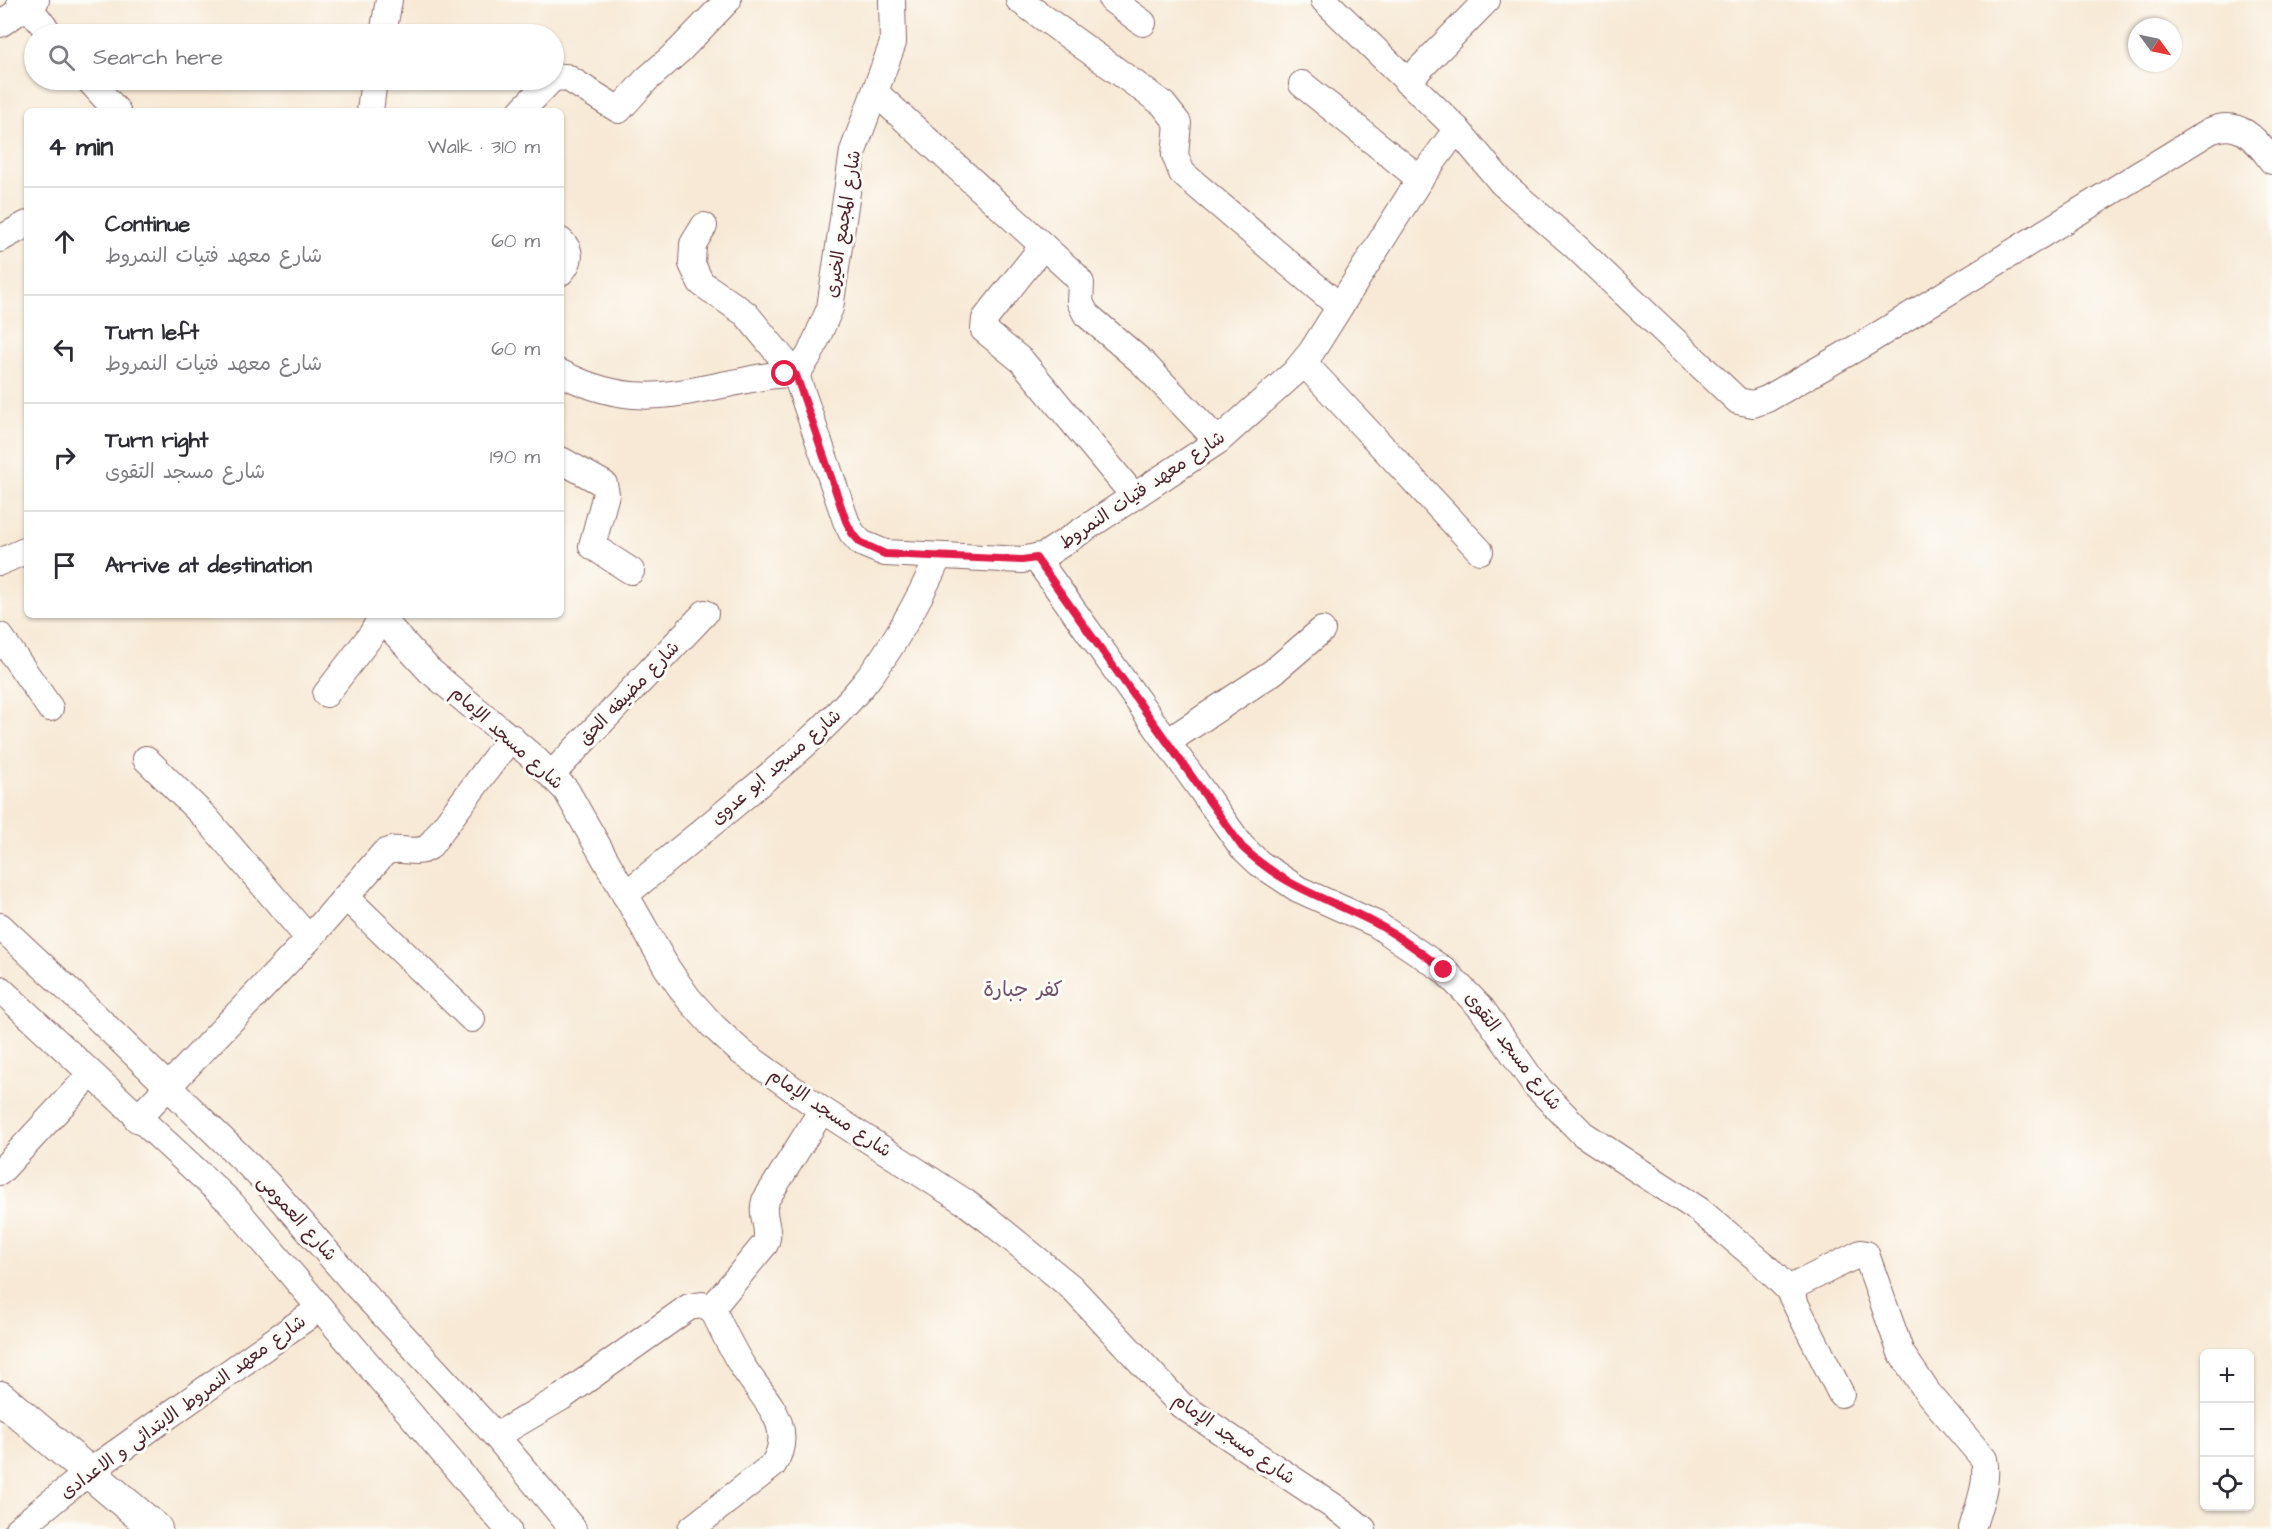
<!DOCTYPE html>
<html lang="en">
<head>
<meta charset="utf-8">
<style>
	body { margin:0; font-family:"Architects Daughter","Playpen Sans Arabic",sans-serif; background:#f7f7f7; color:#2b2b33 }
	.controls { position:absolute; right:18px; bottom:18px; display:grid; overflow:hidden; border-radius:9px; box-shadow:0 2px 4px #0004 }
	.controls button { width:54px; height:54px; display:grid; place-items:center; padding:0; border:0; border-bottom:2px solid #e1e1e2; background:#fff; color:#2b2b33; font:30px sans-serif }
	.compass { position:absolute; left:2128px; top:18px; width:54px; height:54px; border-radius:50%; background:#fff; box-shadow:0 2px 4px #0004; rotate:123deg }
	.stop { position:absolute; width:18px; height:18px; margin:-14px; border:4px solid #e11d48; border-radius:50%; background:#fff }
	.stop.end { background:#e11d48; border-color:#fff; box-shadow:0 2px 6px #0008 }
	.list { margin:0; padding:0; list-style:none }
	h2 { display:flex; justify-content:space-between; align-items:center; height:78px; margin:0; padding:0 24px; font-size:26px }
	h2 small { font-size:20px; font-weight:400; color:#7c7c81 }
	.list li { display:grid; grid-template-columns:39px 1fr auto; gap:18px; align-items:center; box-sizing:border-box; height:108px; padding:0 24px; border-top:2px solid #e1e1e2 }
	.list b { display:block; font-size:22px; white-space:nowrap }
	.list p { margin:0; font-size:20px; white-space:nowrap; color:#7c7c81 }
	.list em { font-size:20px; font-style:normal; color:#7c7c81 }
	.icon { flex:none; width:33px; height:33px; fill:none; stroke:currentColor; stroke-width:2; stroke-linecap:round; stroke-linejoin:round }
	.map { position:relative; flex:none; width:2272px; height:1529px; overflow:hidden }
	.search { position:absolute; background:#fff; box-shadow:0 2px 4px #0004; left:24px; top:24px; width:540px; height:66px; display:flex; align-items:center; gap:15px; box-sizing:border-box; padding:0 21px; border-radius:33px; color:#7c7c81; font-size:22px }
	.panel { position:absolute; background:#fff; box-shadow:0 2px 4px #0004; left:24px; top:108px; width:540px; height:510px; border-radius:9px }
	.map>svg:first-child { display:block }
</style>
</head>
<body>
<div class="map">
<svg width="2272" height="1529" viewBox="0 0 2272 1529">
	<rect width="100%" height="100%" fill="#fdfcf7"/>
	<filter id="ink" filterUnits="userSpaceOnUse"><feTurbulence type="fractalNoise" baseFrequency=".0167" numOctaves="2"/><feDisplacementMap in="SourceGraphic" scale="12" xChannelSelector="R" yChannelSelector="G"/><feConvolveMatrix kernelMatrix="1 2 1 2 8 2 1 2 1" color-interpolation-filters="sRGB"/></filter>
	<filter id="wash" filterUnits="userSpaceOnUse"><feTurbulence type="fractalNoise" baseFrequency=".008" numOctaves="4" result="noise"/><feDisplacementMap in="SourceGraphic" scale="24" xChannelSelector="R" yChannelSelector="G"/><feGaussianBlur stdDeviation="1.35" result="paint"/><feColorMatrix in="noise" values="0 0 0 0 0 0 0 0 0 0 0 0 0 0 0 0 0 1.4 0 .05"/><feComposite in="paint" operator="in"/></filter>
	<g filter="url(#wash)">
		<rect width="100%" height="100%" fill="#f7e9d5"/>
	</g>
	<g filter="url(#ink)">
		<g fill="none" stroke-linecap="round" stroke-linejoin="round">
			<defs>
				<g id="minor">
					<polyline points="20,0 28,6 50,34"/>
					<polyline points="1019,0 1163,104 1178,123 1175,155 1182,173 1339,306"/>
					<polyline points="1112,0 1143,23"/>
					<path d="M1324 0 1457 129 1502 183 1576 247 1738 401 1753 404 1767 399 1867 342 2210 131C2238 118 2256 139 2272 161"/>
					<polyline points="0,24 36,0"/>
					<polyline points="383,34 389,0"/>
					<polyline points="554,78 566,77 619,110 646,80 680,50 728,0"/>
					<polyline points="89,80 117,111"/>
					<polyline points="1407,82 1487,0"/>
					<polyline points="1302,84 1420,179"/>
					<polyline points="876,93 1075,275 1081,283 1080,302 1086,314 1142,362 1218,441"/>
					<polyline points="370,111 374,80"/>
					<polyline points="521,111 551,80"/>
					<polyline points="704,226 693,244 692,264 701,283 746,314 796,375 846,521 852,533 861,543 885,553 1022,560 1045,555 1218,441 1294,373 1312,351 1420,179 1457,129"/>
					<polyline points="0,239 27,224"/>
					<path d="M561 241C572 251 571 261 561 272"/>
					<polyline points="1043,246 985,319 984,330 1022,361 1134,496"/>
					<polyline points="1304,363 1480,551"/>
					<path d="M561 373C626 406 664 397 732 383 754 379 774 373 796 375"/>
					<polyline points="796,375 810,354 830,308 853,151 893,43 892,0"/>
					<polyline points="561,460 604,484 606,494 592,546 631,571"/>
					<polyline points="1036,558 1242,847 1259,863 1298,889 1376,924 1444,970 1482,1009 1536,1086 1583,1134 1699,1210 1760,1261 1788,1289 1841,1394"/>
					<polyline points="0,562 27,550"/>
					<polyline points="381,618 429,670 534,758 566,790 667,968 688,998 713,1026 740,1051 822,1110 965,1202 990,1221 1071,1287 1181,1405 1342,1512 1363,1529"/>
					<polyline points="0,636 50,708"/>
					<polyline points="326,694 372,634 382,615"/>
					<polyline points="1167,742 1273,672 1322,630"/>
					<polyline points="146,759 206,818 309,939"/>
					<polyline points="552,774 705,613"/>
					<path d="M625 895C666 861 707 828 747 794 788 760 829 726 863 685 895 645 918 602 939 556"/>
					<polyline points="346,897 472,1019"/>
					<polyline points="0,926 77,998 267,1183 354,1283 496,1436 573,1529"/>
					<polyline points="0,989 231,1203 508,1529"/>
					<path d="M137 1119 309 939 384 853C399 844 414 857 429 847L511 737"/>
					<polyline points="0,1172 90,1075"/>
					<path d="M1788 1289 1861 1253 1866 1254 1901 1353 1928 1393 1984 1459C1989 1482 1978 1507 1972 1529"/>
					<polyline points="496,1436 562,1397 689,1307 702,1305 712,1308"/>
					<polyline points="18,1529 89,1472 320,1308"/>
					<path d="M691 1529 773 1465C797 1427 765 1401 745 1370 732 1351 722 1329 712 1308L765 1244C772 1230 760 1217 765 1201L822 1110"/>
				</g>
				<polyline id="tertiary" points="0,1397 156,1529"/>
			</defs>
			<use href="#minor" stroke="#876666" stroke-width="28"/>
			<use href="#tertiary" stroke="#876666" stroke-width="34"/>
			<use href="#minor" stroke="#fff" stroke-width="26"/>
			<use href="#tertiary" stroke="#fff" stroke-width="32"/>
		</g>
	</g>
	<g fill="none" stroke-linecap="round" stroke-linejoin="round" filter="url(#ink)">
		<path stroke="#e11d48" stroke-width="8" d="M785 374 796 375 846 521 852 533 861 543 885 554 1022 560 1036 558 1242 847C1287 889 1323 896 1375 923 1399 936 1422 953 1444 970"/>
	</g>
	<g text-anchor="middle" dominant-baseline="central" stroke-width="6" stroke-linejoin="round" paint-order="stroke">
		<g font-size="18" fill="#4a1f2b" stroke="#fdfcf7">
			<text transform="translate(843 224) rotate(-81)">شارع المجمع الخيرى</text>
			<text transform="translate(1142 490) rotate(-34)">شارع معهد فتيات النمروط</text>
			<text transform="translate(629 693) rotate(-46)">شارع مضيفه الحق</text>
			<text transform="translate(507 738) rotate(42)">شارع مسجد الإمام</text>
			<text transform="translate(776 767) rotate(-41)">شارع مسجد ابو عدوى</text>
			<text transform="translate(1513 1051) rotate(52)">شارع مسجد التقوى</text>
			<text transform="translate(830 1113) rotate(34)">شارع مسجد الإمام</text>
			<text transform="translate(297 1218) rotate(48)">شارع العمومى</text>
			<text transform="translate(183 1407) rotate(-36)">شارع معهد النمروط الابتدائى و الاعدادى</text>
			<text transform="translate(1234 1439) rotate(35)">شارع مسجد الإمام</text>
		</g>
		<g font-size="21" fill="#72516b" stroke="#fdfcf7">
			<text x="1023" y="989">كفر جبارة</text>
		</g>
	</g>
</svg>
<div class="controls">
<button>+</button>
<button>−</button>
<button><svg class="icon" aria-label="locate" viewBox="0 0 24 24"><circle cx="12" cy="12" r="6"/><path d="M12 2v4M12 18v4M2 12h4M18 12h4"/></svg></button>
</div>
<svg class="compass" viewBox="-18 -18 36 36"><path d="M0-13l5 13h-10z" fill="#e53935"/><path d="M0 13l5-13h-10z" fill="#7c7c81"/></svg>
<div class="stop" style="left:785px;top:374px"></div>
<div class="stop end" style="left:1444px;top:970px"></div>
<div class="search"><svg class="icon" aria-label="search" viewBox="0 0 24 24"><circle cx="10" cy="10" r="6"/><path d="M15 15l6 6"/></svg>Search here</div>
<section class="panel">
<h2>4 min<small>Walk · 310 m</small></h2>
<ul class="list">
<li><svg class="icon" aria-label="ahead" viewBox="0 0 24 24"><path d="M12 20V5M6 11l6-6 6 6"/></svg><div><b>Continue</b><p>شارع معهد فتيات النمروط</p></div><em>60 m</em></li>
<li><svg class="icon" aria-label="left" viewBox="0 0 24 24"><path d="M17 20v-9H6M10 6l-5 5 5 5"/></svg><div><b>Turn left</b><p>شارع معهد فتيات النمروط</p></div><em>60 m</em></li>
<li><svg class="icon" aria-label="right" viewBox="0 0 24 24"><path d="M7 20v-9h11M14 6l5 5-5 5"/></svg><div><b>Turn right</b><p>شارع مسجد التقوى</p></div><em>190 m</em></li>
<li><svg class="icon" aria-label="arrive" viewBox="0 0 24 24"><path d="M6 21V4h12l-3 4 3 4H6"/></svg><div><b>Arrive at destination</b></div></li>
</ul>
</section>
</div>
</body>
</html>
